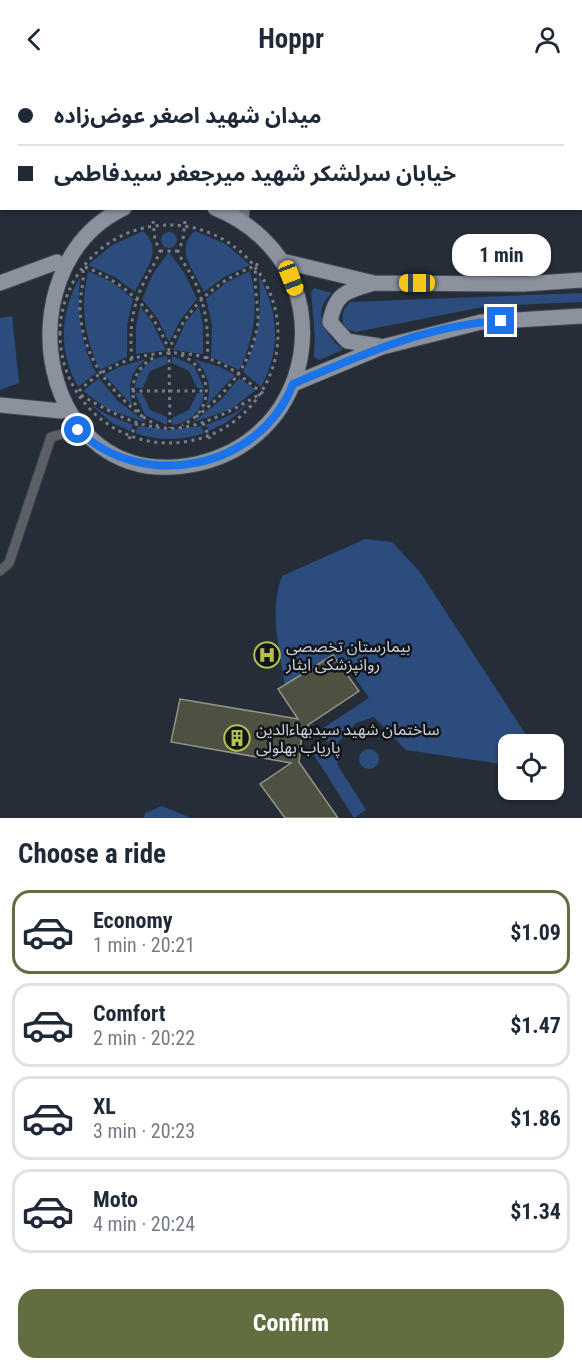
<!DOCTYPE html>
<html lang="en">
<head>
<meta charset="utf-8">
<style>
	body { margin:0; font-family:"Roboto Condensed","Noto Sans Arabic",sans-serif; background:#f2f2f3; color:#1f2937; height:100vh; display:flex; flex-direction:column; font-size:22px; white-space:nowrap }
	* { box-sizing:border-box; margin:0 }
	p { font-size:20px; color:#747a83 }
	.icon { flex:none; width:33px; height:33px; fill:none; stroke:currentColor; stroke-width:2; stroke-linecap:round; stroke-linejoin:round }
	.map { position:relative; height:740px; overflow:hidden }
	.drawer { display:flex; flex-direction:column; background:#fff; flex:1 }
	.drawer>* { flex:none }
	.top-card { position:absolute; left:0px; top:0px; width:582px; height:132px; box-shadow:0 2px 4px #0004; display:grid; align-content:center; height:132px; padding:0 18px; background:#fff }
	.buttons { position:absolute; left:498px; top:656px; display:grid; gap:12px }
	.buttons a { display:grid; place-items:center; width:66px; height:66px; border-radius:12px; background:#fff; box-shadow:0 2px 4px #0004; font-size:30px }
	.end { position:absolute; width:27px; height:27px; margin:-14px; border:8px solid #1a73e8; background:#fff; box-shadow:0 0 0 3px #fff }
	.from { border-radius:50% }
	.bubble { position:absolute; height:42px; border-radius:18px; background:#fff; box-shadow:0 2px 4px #0004; font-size:20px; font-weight:700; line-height:42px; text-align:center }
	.car { position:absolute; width:18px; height:36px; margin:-18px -9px; border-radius:8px; box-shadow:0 0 4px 2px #0007; background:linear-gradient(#f5c518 24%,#345 0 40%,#f5c518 0 76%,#345 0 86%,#f5c518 0) }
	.top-card b { display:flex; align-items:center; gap:21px; height:57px; font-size:22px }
	.top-card b+b { border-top:2px solid #e0e1e3 }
	.top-card i { width:15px; height:15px; background:#1f2937 }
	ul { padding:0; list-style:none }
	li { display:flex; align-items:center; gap:18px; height:84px; margin:0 12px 9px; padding:0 6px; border:3px solid #e0e1e3; border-radius:18px }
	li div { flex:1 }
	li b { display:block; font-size:22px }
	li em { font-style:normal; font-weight:700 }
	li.active { border-color:#626e40 }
	li>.icon { width:54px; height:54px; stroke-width:1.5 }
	h2 { padding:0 18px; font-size:27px; line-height:72px }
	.cta { display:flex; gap:12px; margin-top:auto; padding:12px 18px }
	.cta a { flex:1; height:69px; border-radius:18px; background:#626e40; color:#fff; font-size:24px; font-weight:700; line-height:69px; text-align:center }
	header { display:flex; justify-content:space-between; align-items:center; height:78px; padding:0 18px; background:#fff; font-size:27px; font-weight:700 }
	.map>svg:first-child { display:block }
	.green { fill:#2b4c7d }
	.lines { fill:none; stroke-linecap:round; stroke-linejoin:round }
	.stream { stroke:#4274bf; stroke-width:5 }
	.building { fill:#4e5142; stroke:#929585; stroke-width:1.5 }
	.service-casing { stroke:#404852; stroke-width:11 }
	.minor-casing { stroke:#404852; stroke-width:17 }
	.secondary-casing { stroke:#404852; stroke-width:17 }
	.primary-casing { stroke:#404852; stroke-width:17 }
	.path { stroke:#777e87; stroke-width:3; stroke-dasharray:3 4.5; stroke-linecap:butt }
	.service { stroke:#5c6066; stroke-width:9 }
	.minor { stroke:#5c6066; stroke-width:15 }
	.secondary { stroke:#767c86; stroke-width:15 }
	.primary { stroke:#8a929e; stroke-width:15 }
	.route { stroke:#1a73e8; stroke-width:8 }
	.labels { text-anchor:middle; stroke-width:5; stroke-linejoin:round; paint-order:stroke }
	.poi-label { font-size:16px; fill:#ced3db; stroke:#11151a; text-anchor:start }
</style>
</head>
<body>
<header><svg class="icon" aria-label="back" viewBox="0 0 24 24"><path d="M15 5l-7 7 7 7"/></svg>Hoppr<svg class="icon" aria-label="person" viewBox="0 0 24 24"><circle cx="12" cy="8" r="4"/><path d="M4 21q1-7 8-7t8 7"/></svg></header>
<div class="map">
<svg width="582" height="740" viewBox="0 0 582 740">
	<rect width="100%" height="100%" fill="#252d38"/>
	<!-- green -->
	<path class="green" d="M143 153C165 173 144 192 135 214L115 199 88 187 112 167Z
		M195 153 226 166 250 187 224 199 204 214C195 193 173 173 195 153Z
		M161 162a8 8 0 1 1 16 0a8 8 0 1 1-16 0Z
		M169 174 185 196 197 221 181 241 169 264 158 241 142 221 153 196Z
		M88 193 112 204 133 221 127 247V279L100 292C84 259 80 229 88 193Z
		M250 193C259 229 255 259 239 292L211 279 212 247 206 221 227 204Z
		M259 198C279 234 281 272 261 309L243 294C259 262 262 234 259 198Z
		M80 199C77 234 79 262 96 295L78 309C58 273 60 234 80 199Z
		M314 210 332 215C310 235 326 257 343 272L319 282 314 279 315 260 311 214Z
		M582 215V224L488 228 356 254 345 251C341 239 341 233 350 224Z
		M140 228 152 244 166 272 136 276V248Z
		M199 228 203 248V276L173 272 186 244Z
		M12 238 19 305 0 312V240Z
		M167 278V286L150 293 143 310H135C137 293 149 280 167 278Z
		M172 278 194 288 204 310H197L189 293 172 285Z
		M146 281C131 292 126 310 133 328L104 297 119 289Z
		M193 281 220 289 235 297 206 328C213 310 208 292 193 281Z
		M99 300 118 323 147 345 109 332 83 313Z
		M239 300 256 312 231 331 192 345 221 322Z
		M135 315H142L150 332 167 339V347L145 337Z
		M197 315H204C202 333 190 345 172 347V340L189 332Z
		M89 325 106 336 133 347 130 353 112 345Z
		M250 325 227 344 209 353 206 347 233 336Z
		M138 348 170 352 201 348 204 355C183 363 157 363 135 355Z
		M365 461 392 464 420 494 532 666H508V687L406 672 374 639 356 645 335 668 314 656 369 620 341 579 285 607C279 572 269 532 282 498Z
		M359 681a10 10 0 1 1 20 0a10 10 0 1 1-20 0Z
		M312 674 338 676 337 686 366 732 354 740Z
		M162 728 191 740H144L145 735Z"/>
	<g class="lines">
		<!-- stream -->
		<path class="stream" d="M103 2 104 0
			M0 42 2 43"/>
	</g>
	<!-- building -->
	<path class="building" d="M333 577 359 613 308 647 311 652 302 657 299 684 338 740H285L260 706 291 685 171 664 180 621 298 641 278 611Z"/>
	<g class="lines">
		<!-- service casing -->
		<g class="service-casing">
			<path id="service" d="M0 493 9 485 51 359 78 352"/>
		</g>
		<!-- minor casing -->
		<g class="minor-casing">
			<path id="minor" d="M580 11H582"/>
		</g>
		<!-- secondary casing -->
		<g class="secondary-casing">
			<path id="secondary" d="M218 2V0
				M260 2V0
				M241 143 242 130"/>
		</g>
		<!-- primary casing -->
		<g class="primary-casing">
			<path id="primary" d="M124 130C0 189 37 419 196 386 228 379 256 362 276 336 303 299 310 251 294 207 280 171 250 144 215 130
				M282 183 374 205 524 206 582 202
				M0 205 57 184
				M371 206C346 213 335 216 330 244L347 263 379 268
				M293 306 382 269 481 244 582 238
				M0 327 61 333"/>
		</g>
		<!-- path -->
		<path class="path" d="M185 143 183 162 178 173C182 184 189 192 194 202 206 227 209 253 207 281
			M60 256a109 109 0 1 1 218 0a109 109 0 1 1-218 0Z
			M160 173H178
			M85 189C126 205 153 231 169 272 186 231 213 204 255 188
			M83 192C84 205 80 217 80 230 82 278 107 310 143 339
			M169 274 170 350
			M181 277C214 291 215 334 182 347
			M132 281C129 254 132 227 145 202 150 192 156 184 160 173L155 162 153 143
			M79 313C115 276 177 263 224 287 239 295 251 307 265 317
			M132 313H207
			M81 317C157 363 186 360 260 316
			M139 334C126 313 134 288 157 278
			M143 339 158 348
			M196 339C228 314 252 286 258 244 259 230 251 193 258 185
			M203 345 210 361
			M129 361 137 345"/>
		<!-- service -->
		<use href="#service" class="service"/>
		<!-- minor -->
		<use href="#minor" class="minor"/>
		<!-- secondary -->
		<use href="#secondary" class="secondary"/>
		<!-- primary -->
		<use href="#primary" class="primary"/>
	</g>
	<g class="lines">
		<!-- route -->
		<path class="route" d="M78 352C143 415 260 391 293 306 358 278 430 246 501 243"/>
	</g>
	<!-- icons -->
	<defs>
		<g id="hospital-ring" transform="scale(1.35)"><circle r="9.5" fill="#11151a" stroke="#b4c24a" stroke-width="1.5"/><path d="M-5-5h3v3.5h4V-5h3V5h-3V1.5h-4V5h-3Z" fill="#b4c24a"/></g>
		<g id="building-ring" transform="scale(1.35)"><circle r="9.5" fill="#11151a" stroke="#b4c24a" stroke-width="1.5"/><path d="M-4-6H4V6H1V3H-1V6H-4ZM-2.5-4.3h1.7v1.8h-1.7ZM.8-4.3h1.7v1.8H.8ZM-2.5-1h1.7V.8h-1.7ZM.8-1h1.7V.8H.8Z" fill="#b4c24a"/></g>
	</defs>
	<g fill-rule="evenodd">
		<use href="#hospital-ring" x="267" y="577"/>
		<use href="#building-ring" x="237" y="660"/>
	</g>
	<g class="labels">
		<!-- poi labels -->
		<g class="poi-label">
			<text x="286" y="574">بیمارستان تخصصی<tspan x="286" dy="18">روانپزشکی ایثار</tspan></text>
			<text x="256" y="657">ساختمان شهید سیدبهاءالدین<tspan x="256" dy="18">پاریاب بهلولی</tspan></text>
		</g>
	</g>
</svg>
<div class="buttons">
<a><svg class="icon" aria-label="locate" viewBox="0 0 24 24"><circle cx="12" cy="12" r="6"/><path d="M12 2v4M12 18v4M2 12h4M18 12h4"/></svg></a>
</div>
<i class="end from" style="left:78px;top:352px"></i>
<i class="end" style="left:501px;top:243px"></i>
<div class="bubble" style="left:452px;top:156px;width:99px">1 min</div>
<i class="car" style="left:291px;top:200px;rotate:159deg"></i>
<i class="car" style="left:417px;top:205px;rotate:270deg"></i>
<div class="top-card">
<b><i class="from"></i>میدان شهید اصغر عوض‌زاده</b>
<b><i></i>خیابان سرلشکر شهید میرجعفر سیدفاطمی</b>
</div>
</div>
<section class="drawer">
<h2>Choose a ride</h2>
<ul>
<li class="active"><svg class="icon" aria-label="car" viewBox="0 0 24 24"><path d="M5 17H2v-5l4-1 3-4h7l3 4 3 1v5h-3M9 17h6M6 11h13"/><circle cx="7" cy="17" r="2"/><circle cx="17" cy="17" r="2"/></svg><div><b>Economy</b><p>1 min · 20:21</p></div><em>$1.09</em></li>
<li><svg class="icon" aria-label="car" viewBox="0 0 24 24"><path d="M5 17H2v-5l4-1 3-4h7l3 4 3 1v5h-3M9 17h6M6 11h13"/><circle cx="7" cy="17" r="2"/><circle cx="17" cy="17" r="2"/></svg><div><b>Comfort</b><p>2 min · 20:22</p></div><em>$1.47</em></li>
<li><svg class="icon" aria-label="car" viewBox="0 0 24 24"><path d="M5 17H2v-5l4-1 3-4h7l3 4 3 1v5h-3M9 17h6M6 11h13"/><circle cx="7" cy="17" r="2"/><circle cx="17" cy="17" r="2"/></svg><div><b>XL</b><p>3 min · 20:23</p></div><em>$1.86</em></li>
<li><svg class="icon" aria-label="car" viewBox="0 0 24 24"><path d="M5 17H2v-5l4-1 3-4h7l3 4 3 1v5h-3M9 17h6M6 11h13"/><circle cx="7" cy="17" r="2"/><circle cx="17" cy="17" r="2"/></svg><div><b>Moto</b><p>4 min · 20:24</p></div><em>$1.34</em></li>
</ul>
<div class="cta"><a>Confirm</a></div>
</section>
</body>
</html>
